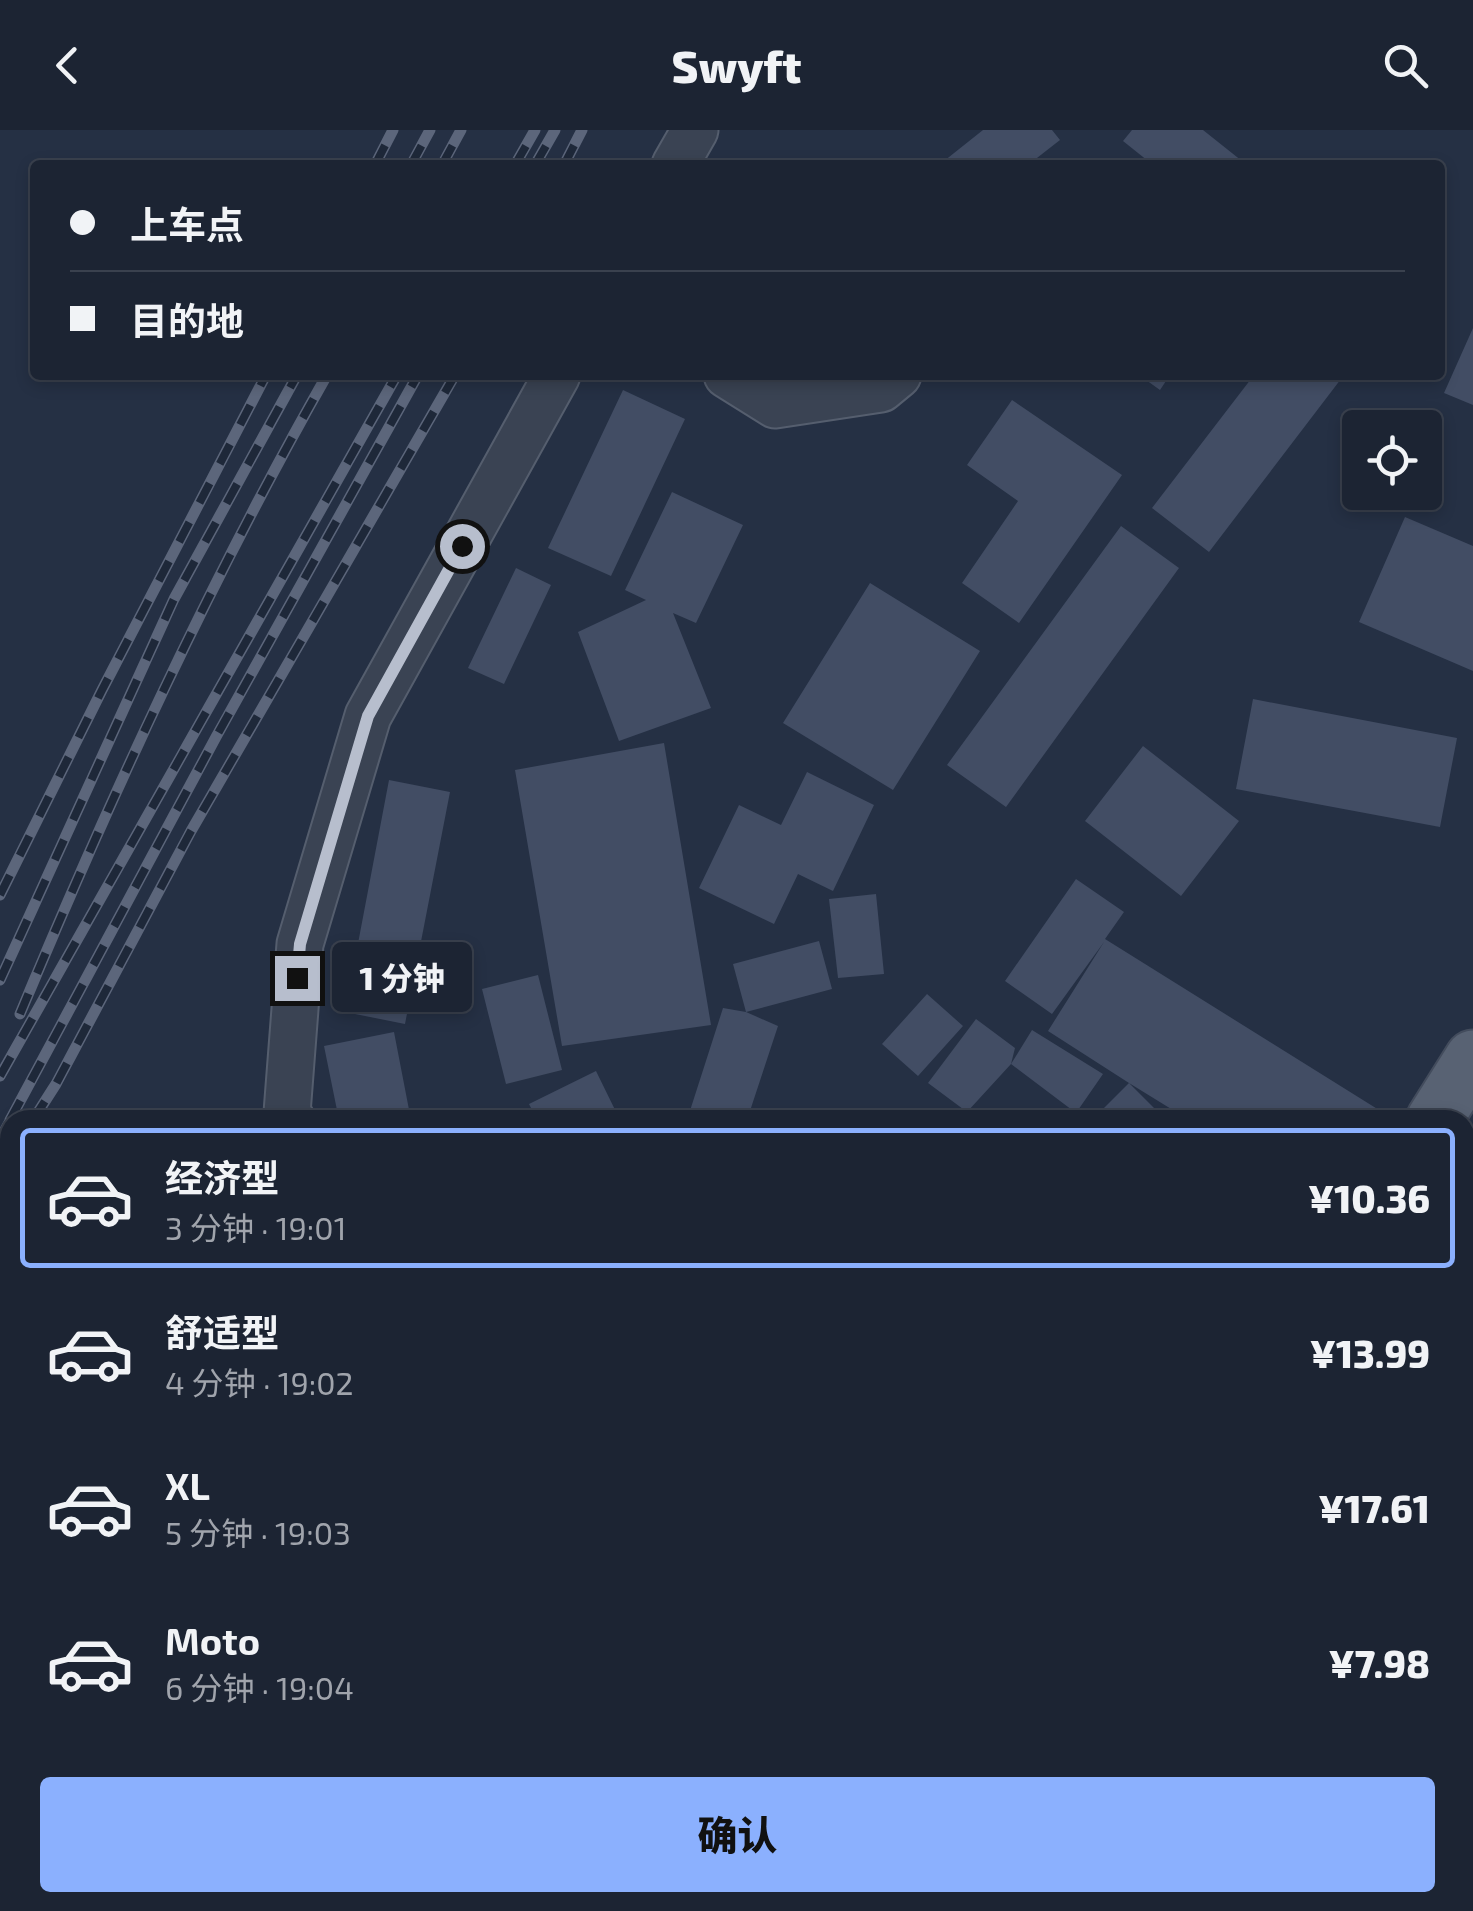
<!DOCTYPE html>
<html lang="zh">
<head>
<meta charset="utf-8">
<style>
	body { margin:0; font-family:"Exo 2","Noto Sans SC",sans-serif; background:#252c3b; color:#f1f3f6; height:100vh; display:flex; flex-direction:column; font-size:38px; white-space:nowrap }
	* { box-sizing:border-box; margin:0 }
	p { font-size:32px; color:#a0a4ac }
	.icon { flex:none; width:55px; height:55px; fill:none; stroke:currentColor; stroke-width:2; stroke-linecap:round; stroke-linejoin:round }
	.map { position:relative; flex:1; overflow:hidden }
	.panel { position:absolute; left:0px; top:980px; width:1475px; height:802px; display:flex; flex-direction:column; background:#1c2433; border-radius:30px 30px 0 0; box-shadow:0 5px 15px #0003,0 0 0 2px #3a414e }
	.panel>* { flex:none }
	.guide { position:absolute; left:30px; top:30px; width:1415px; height:220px; border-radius:10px; box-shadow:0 5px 15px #0003,0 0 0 2px #3a414e; display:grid; align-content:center; height:220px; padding:0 40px; background:#1c2433 }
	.buttons { position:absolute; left:1342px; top:280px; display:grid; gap:20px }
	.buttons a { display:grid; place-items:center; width:100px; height:100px; border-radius:10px; background:#1c2433; box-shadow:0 5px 15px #0003,0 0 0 2px #3a414e; font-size:50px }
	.end { position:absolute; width:45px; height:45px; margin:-22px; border:12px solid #b7becd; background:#111; box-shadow:0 0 0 5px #111 }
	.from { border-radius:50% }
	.bubble { position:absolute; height:70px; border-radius:10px; background:#1c2433; box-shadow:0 5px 15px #0003,0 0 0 2px #3a414e; font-size:32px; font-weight:800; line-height:70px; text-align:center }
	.guide b { display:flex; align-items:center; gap:35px; height:95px; font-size:38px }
	.guide b+b { border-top:2px solid #3a414e }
	.guide i { width:25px; height:25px; background:#f1f3f6 }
	ul { padding:18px 0 0; list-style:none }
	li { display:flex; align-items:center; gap:30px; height:140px; margin:0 20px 15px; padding:0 20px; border:5px solid transparent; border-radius:10px }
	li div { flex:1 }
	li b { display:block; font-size:38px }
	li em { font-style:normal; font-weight:800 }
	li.active { border-color:#8bb0fe }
	li>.icon { width:90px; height:90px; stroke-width:1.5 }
	.cta { display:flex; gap:20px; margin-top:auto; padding:20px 40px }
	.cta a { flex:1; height:115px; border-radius:10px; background:#8bb0fe; color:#111; font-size:40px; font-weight:800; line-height:115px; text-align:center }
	header { display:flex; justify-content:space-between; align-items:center; height:130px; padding:0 40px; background:#1c2433; font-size:45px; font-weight:800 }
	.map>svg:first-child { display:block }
	.building { fill:#424d64 }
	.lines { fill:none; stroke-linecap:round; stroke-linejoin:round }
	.minor-casing { stroke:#555e6e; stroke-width:49 }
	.major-casing { stroke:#434c5d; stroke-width:59 }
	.minor { stroke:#3a4353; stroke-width:45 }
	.major { stroke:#586273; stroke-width:55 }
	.rail-casing { stroke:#5c667b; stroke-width:11 }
	.rail { stroke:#1e2839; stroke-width:8; stroke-dasharray:22; stroke-linecap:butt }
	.route { stroke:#b7becd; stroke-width:12 }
</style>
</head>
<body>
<header><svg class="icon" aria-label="back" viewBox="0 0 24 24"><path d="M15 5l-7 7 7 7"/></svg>Swyft<svg class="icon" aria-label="search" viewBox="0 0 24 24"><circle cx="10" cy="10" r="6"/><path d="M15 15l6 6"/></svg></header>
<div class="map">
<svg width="1473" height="1781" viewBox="0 0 1473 1781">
	<rect width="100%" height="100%" fill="#253044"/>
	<!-- building -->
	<path class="building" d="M983 0H1052L1060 10 1028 35H939Z
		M1132 0H1203L1247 35H1153L1123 11Z
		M1473 198V275L1444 263Z
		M1139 245H1170L1160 260Z
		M1254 245H1344L1209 422 1152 378Z
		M623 260 685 289 611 446 548 418Z
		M1012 270 1122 345 1019 493 962 453 1018 371 967 335Z
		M672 362 743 395 696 493 673 483 711 578 619 611 578 502 646 470 625 460Z
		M1405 387 1473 416V541L1359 492Z
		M1121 396 1179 438 1006 677 947 635Z
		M516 438 551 455 504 554 468 538Z
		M870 453 980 521 893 660 783 593Z
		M1253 569 1457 608 1440 697 1236 659Z
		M664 613 711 895 562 916 515 640Z
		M1143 616 1239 691 1181 766 1085 691Z
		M807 642 874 675 833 761 798 744 774 794 699 758 739 675 781 695Z
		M389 650 450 662 405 894 345 882Z
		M1076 749 1124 782 1105 809 1395 990H1189L1129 953 1166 990H1092L1129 953 1048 901 1104 812 1052 884 1005 851Z
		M876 764 884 844 838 848 829 769Z
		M819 811 832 859 746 882 778 896 747 990H687L723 878 746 882 733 834Z
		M538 845 562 940 506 954 482 859Z
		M927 864 963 896 918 946 882 914Z
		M976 889 1015 918 1011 934 1032 900 1103 944 1076 983 1011 934 967 982 928 953Z
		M394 902 411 990H339L324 916Z
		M596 941 620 990H537L529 974Z
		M1473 1206V1290L1465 1284V1217Z
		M1470 1470H1473V1523H1468Z
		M1465 1680H1473V1781H1422V1772H1465Z"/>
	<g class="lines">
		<!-- minor casing -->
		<g class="minor-casing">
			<path id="minor" d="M675 35 695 0
				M727 245 775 275 881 259 898 245
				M292 990 287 983 300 814 368 586 557 245
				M0 1529 10 1510"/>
		</g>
		<!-- major casing -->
		<g class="major-casing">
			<path id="major" d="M1434 990 1473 928
				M1183 1781 1184 1772"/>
		</g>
		<!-- minor -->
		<use href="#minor" class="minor"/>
		<!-- major -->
		<use href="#major" class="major"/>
		<!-- rail casing -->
		<g class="rail-casing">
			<path id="rail" d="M375 35 393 0
				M411 35 430 0
				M442 35 461 0
				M515 35 535 0
				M535 35 555 0
				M564 35 582 0
				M0 765 102 560 266 245
				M0 850 174 469 297 245
				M20 884C111 666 210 451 327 245
				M0 946 397 245
				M10 990 216 607 418 245
				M33 990 56 954 191 701 455 245
				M0 1009 10 991
				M0 1041 10 1026"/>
		</g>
		<!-- rail -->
		<use href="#rail" class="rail"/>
	</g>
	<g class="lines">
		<!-- route -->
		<path class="route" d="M297 848 300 814 368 586 462 416"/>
	</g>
</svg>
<div class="buttons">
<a><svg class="icon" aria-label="locate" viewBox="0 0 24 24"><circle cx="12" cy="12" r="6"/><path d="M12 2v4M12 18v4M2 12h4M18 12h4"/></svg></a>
</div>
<i class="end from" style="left:462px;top:416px"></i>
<i class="end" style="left:297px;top:848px"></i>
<div class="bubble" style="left:332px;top:812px;width:140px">1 分钟</div>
<div class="guide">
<b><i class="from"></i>上车点</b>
<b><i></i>目的地</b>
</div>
<section class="panel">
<ul>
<li class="active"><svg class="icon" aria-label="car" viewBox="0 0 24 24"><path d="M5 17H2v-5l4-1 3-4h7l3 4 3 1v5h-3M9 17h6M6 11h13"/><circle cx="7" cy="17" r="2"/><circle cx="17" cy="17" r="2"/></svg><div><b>经济型</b><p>3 分钟 · 19:01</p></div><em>¥10.36</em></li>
<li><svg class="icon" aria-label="car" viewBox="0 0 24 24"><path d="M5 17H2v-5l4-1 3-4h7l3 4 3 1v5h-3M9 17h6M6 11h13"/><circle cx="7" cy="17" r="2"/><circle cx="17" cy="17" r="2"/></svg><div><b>舒适型</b><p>4 分钟 · 19:02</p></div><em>¥13.99</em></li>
<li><svg class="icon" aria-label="car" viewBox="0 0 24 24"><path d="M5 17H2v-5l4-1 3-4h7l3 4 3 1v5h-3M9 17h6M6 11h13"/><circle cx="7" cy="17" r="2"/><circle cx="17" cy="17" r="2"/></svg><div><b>XL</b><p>5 分钟 · 19:03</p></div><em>¥17.61</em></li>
<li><svg class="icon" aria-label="car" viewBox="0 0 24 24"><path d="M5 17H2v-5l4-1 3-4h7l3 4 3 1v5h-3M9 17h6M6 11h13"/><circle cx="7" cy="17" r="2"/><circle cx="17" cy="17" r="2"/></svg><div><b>Moto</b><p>6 分钟 · 19:04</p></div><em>¥7.98</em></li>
</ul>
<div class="cta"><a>确认</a></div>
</section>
</div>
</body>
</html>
